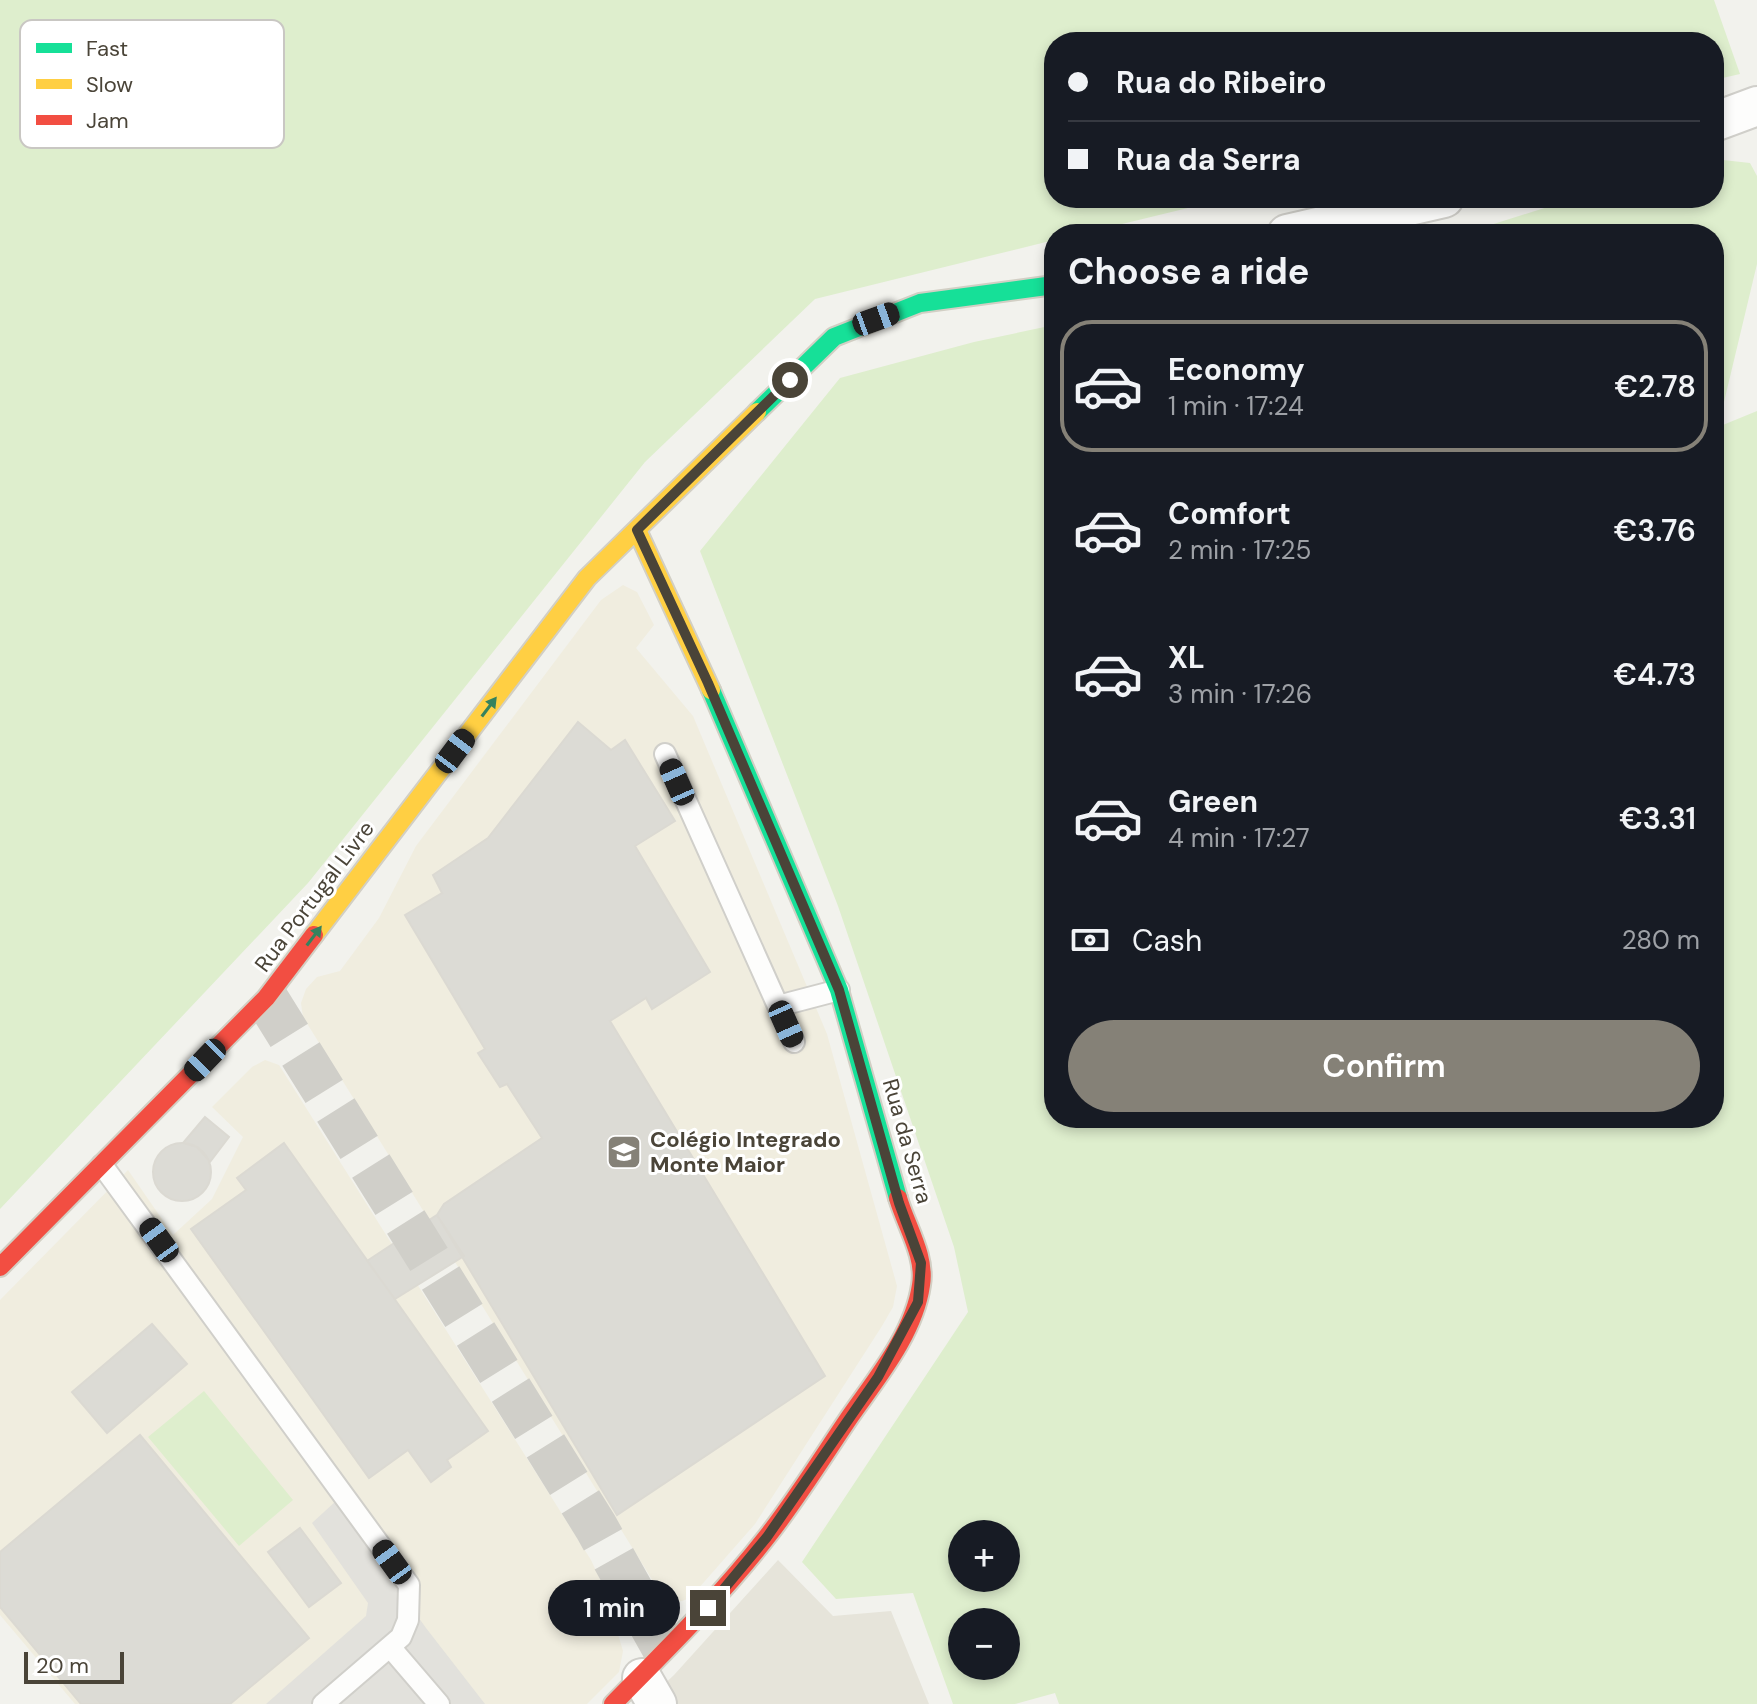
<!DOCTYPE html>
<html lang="en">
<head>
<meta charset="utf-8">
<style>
	body { margin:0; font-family:"DM Sans",sans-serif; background:#20242c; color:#f1f3f6; height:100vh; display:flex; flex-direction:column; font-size:30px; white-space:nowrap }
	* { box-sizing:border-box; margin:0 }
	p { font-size:26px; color:#9ea1a6 }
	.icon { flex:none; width:44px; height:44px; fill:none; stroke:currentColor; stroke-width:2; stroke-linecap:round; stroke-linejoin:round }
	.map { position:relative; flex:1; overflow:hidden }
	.side { position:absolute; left:1044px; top:224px; width:680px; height:904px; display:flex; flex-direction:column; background:#171b24; border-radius:32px; box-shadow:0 4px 12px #0003 }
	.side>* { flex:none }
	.guide { position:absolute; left:1044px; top:32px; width:680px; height:176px; border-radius:32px; box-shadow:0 4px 12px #0003; display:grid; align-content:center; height:176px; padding:0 24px; background:#171b24 }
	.buttons { position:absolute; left:948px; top:1520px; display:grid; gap:16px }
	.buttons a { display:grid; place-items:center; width:72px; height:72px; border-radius:50%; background:#171b24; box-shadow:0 4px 12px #0003; font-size:40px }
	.scale { position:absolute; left:24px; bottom:20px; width:100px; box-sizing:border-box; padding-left:8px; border:4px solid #4a4438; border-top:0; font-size:22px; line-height:28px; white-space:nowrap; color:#4a4438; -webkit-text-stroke:6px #fff; paint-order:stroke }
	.end { position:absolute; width:36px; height:36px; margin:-18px; border:10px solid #4a4438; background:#fff; box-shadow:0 0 0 4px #fff }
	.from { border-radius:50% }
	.bubble { position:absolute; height:56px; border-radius:28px; background:#171b24; box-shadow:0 4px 12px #0003; font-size:26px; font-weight:600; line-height:56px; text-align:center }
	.car { position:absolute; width:24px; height:48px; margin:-24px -12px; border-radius:10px; box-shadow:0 0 6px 2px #0007; background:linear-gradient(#222 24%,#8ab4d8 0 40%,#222 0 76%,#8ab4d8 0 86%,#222 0) }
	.guide b { display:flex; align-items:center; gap:28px; height:76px; font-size:30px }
	.guide b+b { border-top:2px solid #363941 }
	.guide i { width:20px; height:20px; background:#f1f3f6 }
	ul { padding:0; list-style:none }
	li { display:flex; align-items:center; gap:24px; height:132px; margin:0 16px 12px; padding:0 8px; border:4px solid transparent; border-radius:32px }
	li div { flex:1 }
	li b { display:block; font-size:30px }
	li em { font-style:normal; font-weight:600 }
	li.selected { border-color:#858177 }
	li>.icon { width:72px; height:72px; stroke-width:1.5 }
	h2 { padding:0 24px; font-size:36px; line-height:96px }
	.pay { display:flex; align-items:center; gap:20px; height:88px; padding:0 24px; font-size:30px }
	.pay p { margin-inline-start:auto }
	.cta { display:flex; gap:16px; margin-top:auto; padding:16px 24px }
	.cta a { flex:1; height:92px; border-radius:48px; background:#858177; color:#fff; font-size:32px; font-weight:600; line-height:92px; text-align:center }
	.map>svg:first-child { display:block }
	.residential { fill:#e6e4da }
	.education { fill:#f0eddf }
	.green { fill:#deeecd; fill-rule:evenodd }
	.parking { fill:#e2e1dc }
	.building { fill:#dcdbd5; stroke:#dbd9d2; stroke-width:2 }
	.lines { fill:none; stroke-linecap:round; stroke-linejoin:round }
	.secondary-tunnel { stroke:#d0cfc9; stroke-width:44; stroke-dasharray:44 22; stroke-linecap:butt }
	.lane-casing { stroke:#d0cfca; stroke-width:24 }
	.street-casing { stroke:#d0cfca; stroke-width:42 }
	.fast-casing { stroke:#d2cfc4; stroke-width:22 }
	.slow-casing { stroke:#d2cfc4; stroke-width:22 }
	.jam-casing { stroke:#d2cfc4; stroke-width:22 }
	.lane { stroke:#fdfdfc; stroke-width:20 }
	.street { stroke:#fdfdfc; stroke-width:38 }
	.fast { stroke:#16e098; stroke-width:18 }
	.slow { stroke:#ffcf43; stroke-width:18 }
	.jam { stroke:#f24e42; stroke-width:18 }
	.oneway { fill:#35825e }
	.route { stroke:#4a4438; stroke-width:10 }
	.labels { text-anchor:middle; stroke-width:6; stroke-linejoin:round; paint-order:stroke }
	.street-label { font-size:22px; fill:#4a4438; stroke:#fff }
	.poi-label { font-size:22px; font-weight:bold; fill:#4a4438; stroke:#fff; text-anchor:start }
	.key { fill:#fff; stroke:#c9c7c3; stroke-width:2 }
	.key-label { font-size:22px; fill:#4a4438 }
</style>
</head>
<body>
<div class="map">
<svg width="1757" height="1704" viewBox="0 0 1757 1704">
	<rect width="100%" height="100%" fill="#f2f2ed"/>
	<!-- residential -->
	<path class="residential" d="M778 1560 833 1616 891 1611 929 1704H643L674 1675Z"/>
	<!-- education -->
	<path class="education" d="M623 585 637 592 654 625 636 648 693 716 827 1034 897 1286 893 1307 882 1326 755 1524 690 1598 682 1601 670 1602 661 1594 303 1017 301 1003 306 989 317 977 340 971 379 918 416 846 601 600Z
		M265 1060 279 1065 591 1560 604 1588 623 1651 619 1672 587 1704H75L0 1615V1300L128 1170 173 1235 212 1199 243 1137 212 1107 252 1067Z"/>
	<!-- green -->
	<path class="green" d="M0 0H1714L1740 74 1714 80V42H1054V198H1229L1081 234H1054V240L815 299 645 462 308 883 0 1209Z
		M1714 159 1750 163 1757 176V264L1718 427 1757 411V1704H1059L1055 1693 1015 1704H953L913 1593 836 1599 802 1562 968 1312 954 1247 838 906 700 551 840 378 974 342 1054 325V1118H1714V234H1462L1576 198H1714ZM962 1534H1006V1578H962ZM962 1622H1006V1666H962Z
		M204 1391 293 1500 239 1546 148 1437Z"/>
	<!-- parking -->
	<path class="parking" d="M336 1501 426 1628 485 1704H266L366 1616 368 1603 312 1523Z"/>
	<!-- building -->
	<path class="building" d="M578 722 611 750 625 740 675 821 635 846 710 972 652 1009 646 998 610 1021 825 1376 617 1515 437 1215 444 1204 542 1138 507 1084 500 1087 478 1053 485 1049 405 915 442 893 433 875 488 838Z
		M205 1117 229 1137 210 1162 197 1147 183 1143Z
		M153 1172a29 29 0 1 1 58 0a29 29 0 1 1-58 0Z
		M284 1143 488 1431 447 1460 451 1467 431 1482 408 1450 369 1478 191 1229 246 1190 237 1178Z
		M437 1215 464 1256 395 1299 367 1261Z
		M152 1324 187 1364 107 1433 72 1392Z
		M140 1435 309 1638 230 1704H81L0 1607V1552Z
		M300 1528 341 1583 309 1607 268 1552Z"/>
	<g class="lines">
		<!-- secondary-tunnel -->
		<path class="secondary-tunnel" d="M266 998 596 1527 666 1652"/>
		<!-- lane casing -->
		<g class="lane-casing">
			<path id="lane" d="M665 754 778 1006 839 990
				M778 1006 794 1042
				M102 1165 409 1585 408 1620 401 1637 323 1704
				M391 1648 439 1704"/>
		</g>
		<!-- street casing -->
		<g class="street-casing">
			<path id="street" d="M1714 122 1757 106
				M1287 234 1444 198
				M642 1678 657 1704"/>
		</g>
		<!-- fast casing -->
		<g class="fast-casing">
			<path id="fast" d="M757 412 834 337 920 303 1054 285
				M711 690 839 990 898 1198"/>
		</g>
		<!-- slow casing -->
		<g class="slow-casing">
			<path id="slow" d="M637 530 711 690
				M314 935 587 578 757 412"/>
		</g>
		<!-- jam casing -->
		<g class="jam-casing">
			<path id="jam" d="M0 1267 266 998 314 935
				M613 1704C666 1650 719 1598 766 1538 796 1500 822 1458 849 1418 876 1379 914 1334 921 1285 926 1256 906 1226 898 1198"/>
		</g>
		<!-- lane -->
		<use href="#lane" class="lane"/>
		<!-- street -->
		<use href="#street" class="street"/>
		<!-- fast -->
		<use href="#fast" class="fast"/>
		<!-- slow -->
		<use href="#slow" class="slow"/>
		<!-- jam -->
		<use href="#jam" class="jam"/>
	</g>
	<!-- one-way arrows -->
	<defs><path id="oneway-solid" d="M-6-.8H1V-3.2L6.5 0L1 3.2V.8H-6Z" transform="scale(2)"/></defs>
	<g class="oneway">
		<use href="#oneway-solid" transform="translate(489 707) rotate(-53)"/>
		<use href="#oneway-solid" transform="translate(314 936) rotate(-53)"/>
	</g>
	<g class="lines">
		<!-- route -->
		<path class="route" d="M708 1608 767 1537 878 1377 918 1302 921 1263 899 1203 839 990 708 683 637 530 790 380"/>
	</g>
	<!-- icons -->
	<defs>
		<g id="school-square" transform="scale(1.8)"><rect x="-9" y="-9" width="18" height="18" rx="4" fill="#858177" stroke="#fff"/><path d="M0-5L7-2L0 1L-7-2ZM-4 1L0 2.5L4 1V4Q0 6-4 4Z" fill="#fff"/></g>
	</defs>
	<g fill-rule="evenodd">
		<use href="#school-square" x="624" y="1152"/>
	</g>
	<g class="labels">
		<!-- street labels -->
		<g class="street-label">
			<text transform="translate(314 896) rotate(-53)" y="8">Rua Portugal Livre</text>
			<text transform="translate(908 1141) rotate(74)" y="8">Rua da Serra</text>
		</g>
		<!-- poi labels -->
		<g class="poi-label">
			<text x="650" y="1147">Colégio Integrado<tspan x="650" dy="25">Monte Maior</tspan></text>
		</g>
	</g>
	<!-- legend -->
	<rect x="20" y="20" width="264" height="128" rx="12" class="key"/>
	<rect x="36" y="43" width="36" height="10" fill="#16e098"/>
	<rect x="36" y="79" width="36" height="10" fill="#ffcf43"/>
	<rect x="36" y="115" width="36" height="10" fill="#f24e42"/>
	<g class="key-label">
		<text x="86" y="56">Fast</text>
		<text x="86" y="92">Slow</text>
		<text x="86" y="128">Jam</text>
	</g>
</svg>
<div class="buttons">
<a>+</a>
<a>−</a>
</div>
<div class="scale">20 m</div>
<i class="end from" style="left:790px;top:380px"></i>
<i class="end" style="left:708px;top:1608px"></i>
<div class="bubble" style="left:548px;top:1580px;width:132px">1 min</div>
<i class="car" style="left:876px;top:319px;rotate:70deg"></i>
<i class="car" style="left:455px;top:751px;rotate:37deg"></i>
<i class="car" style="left:677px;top:782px;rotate:336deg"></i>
<i class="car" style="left:786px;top:1024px;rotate:156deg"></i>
<i class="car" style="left:205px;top:1060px;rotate:224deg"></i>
<i class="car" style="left:159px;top:1240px;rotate:324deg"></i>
<i class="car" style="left:392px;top:1562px;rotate:324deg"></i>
<div class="guide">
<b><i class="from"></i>Rua do Ribeiro</b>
<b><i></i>Rua da Serra</b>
</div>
<section class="side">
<h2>Choose a ride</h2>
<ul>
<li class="selected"><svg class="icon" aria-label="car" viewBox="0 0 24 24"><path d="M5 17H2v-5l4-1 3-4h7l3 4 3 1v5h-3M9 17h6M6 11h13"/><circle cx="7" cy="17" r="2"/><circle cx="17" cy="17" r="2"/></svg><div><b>Economy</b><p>1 min · 17:24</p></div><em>€2.78</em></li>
<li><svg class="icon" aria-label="car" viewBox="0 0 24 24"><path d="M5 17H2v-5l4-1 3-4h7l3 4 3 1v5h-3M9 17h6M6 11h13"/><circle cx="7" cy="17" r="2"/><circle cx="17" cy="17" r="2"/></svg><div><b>Comfort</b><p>2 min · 17:25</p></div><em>€3.76</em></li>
<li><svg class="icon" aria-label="car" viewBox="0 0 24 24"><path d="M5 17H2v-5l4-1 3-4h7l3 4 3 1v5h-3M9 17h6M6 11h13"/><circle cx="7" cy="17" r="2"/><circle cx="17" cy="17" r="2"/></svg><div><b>XL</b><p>3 min · 17:26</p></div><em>€4.73</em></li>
<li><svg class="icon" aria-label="car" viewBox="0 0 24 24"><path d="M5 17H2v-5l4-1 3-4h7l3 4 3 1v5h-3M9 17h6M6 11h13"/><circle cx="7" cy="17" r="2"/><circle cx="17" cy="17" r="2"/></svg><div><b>Green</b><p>4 min · 17:27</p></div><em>€3.31</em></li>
</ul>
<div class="pay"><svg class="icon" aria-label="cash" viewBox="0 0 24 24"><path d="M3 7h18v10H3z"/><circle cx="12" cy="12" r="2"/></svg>Cash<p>280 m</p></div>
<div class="cta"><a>Confirm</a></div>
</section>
</div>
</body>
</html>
